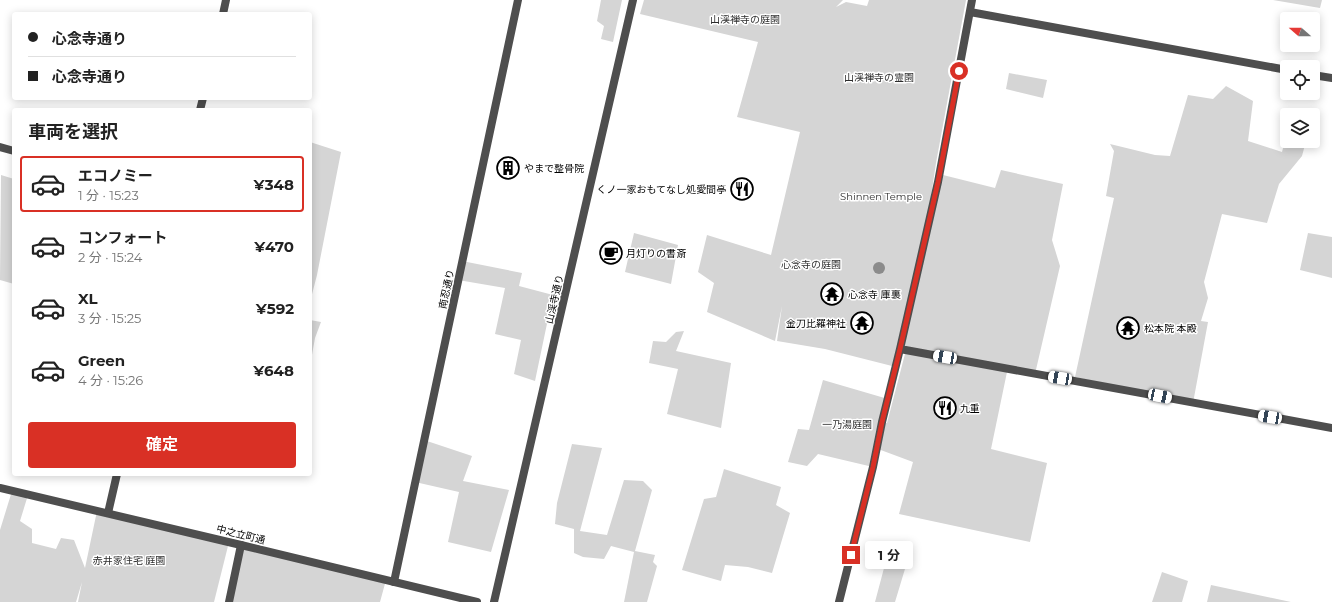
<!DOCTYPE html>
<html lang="ja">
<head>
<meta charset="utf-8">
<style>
	body { margin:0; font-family:Montserrat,"Noto Sans JP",sans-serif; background:#f6f6f6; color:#222; height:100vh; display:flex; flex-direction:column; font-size:15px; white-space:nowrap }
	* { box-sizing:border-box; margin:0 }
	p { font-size:13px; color:#767676 }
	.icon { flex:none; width:22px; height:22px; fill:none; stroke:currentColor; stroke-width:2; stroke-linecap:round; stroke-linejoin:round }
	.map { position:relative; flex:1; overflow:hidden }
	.details { position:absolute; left:12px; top:108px; width:300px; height:368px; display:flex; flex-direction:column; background:#fff; border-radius:4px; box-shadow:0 2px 10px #0003 }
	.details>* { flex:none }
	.hud { position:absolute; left:12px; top:12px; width:300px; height:88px; border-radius:4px; box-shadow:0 2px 10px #0003; display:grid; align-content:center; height:88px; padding:0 16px; background:#fff }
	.needle { width:26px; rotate:290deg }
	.fabs { position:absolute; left:1280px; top:12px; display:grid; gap:8px }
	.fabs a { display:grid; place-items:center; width:40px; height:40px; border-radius:4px; background:#fff; box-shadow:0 2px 10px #0003; font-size:20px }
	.end { position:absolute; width:18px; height:18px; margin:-9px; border:5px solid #d93025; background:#fff; box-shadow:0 0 0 2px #fff }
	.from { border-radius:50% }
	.bubble { position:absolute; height:28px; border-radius:4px; background:#fff; box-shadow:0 2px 10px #0003; font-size:13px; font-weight:700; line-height:28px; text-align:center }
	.car { position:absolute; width:12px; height:24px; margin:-12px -6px; border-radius:5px; box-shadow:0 0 3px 1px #0007; background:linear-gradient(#fff 24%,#345 0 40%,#fff 0 76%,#345 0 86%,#fff 0) }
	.hud b { display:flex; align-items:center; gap:14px; height:38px; font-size:15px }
	.hud b+b { border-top:1px solid #e0e0e0 }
	.hud i { width:10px; height:10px; background:#222 }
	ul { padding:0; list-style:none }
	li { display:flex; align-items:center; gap:12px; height:56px; margin:0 8px 6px; padding:0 8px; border:2px solid transparent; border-radius:4px }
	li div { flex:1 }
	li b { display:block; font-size:15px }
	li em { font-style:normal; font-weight:700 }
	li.selected { border-color:#d93025 }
	li>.icon { width:36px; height:36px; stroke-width:1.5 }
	h2 { padding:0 16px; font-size:18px; line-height:48px }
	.primary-button { display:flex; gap:8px; margin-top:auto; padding:8px 16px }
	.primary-button a { flex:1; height:46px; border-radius:4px; background:#d93025; color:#fff; font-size:16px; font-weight:700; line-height:46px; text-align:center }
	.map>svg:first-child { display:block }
	.green { fill:#d5d5d5 }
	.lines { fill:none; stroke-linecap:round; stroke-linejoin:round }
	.service { stroke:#4e4e4e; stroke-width:8 }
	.minor { stroke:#4e4e4e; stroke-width:8 }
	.tree { fill:#8b8b8b }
	.route { stroke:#d93025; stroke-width:5 }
	.labels { text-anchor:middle; stroke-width:3; stroke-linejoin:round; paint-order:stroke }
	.park-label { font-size:10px; fill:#2c2c2c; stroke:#fff }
	.poi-label { font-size:10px; fill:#000; stroke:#fff; text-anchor:start }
	.street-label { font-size:10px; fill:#000; stroke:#fff }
</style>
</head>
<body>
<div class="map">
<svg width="1332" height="602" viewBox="0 0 1332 602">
	<rect width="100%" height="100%" fill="#fff"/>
	<!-- green -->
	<path class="green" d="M601 0H622L613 42 601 39 604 26 597 21Z
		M644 0H843L836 7 846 2 867 6 869 0H966L936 163 924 243 939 174 995 188 1001 170 1063 184 1052 240 1060 266 1035 374 901 347 896 367 825 349 777 341 782 306 775 341 707 312 714 283 698 272 707 235 771 255 800 132 737 117 758 42 640 14Z
		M1273 0H1322L1320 8Z
		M1009 73 1047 80 1043 98 1006 89Z
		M1226 86 1253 101 1248 141 1282 152 1287 133V141H1306L1302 156 1279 184 1267 223 1222 214 1204 282 1208 298 1201 321 1208 322 1193 403 1075 377 1114 198 1106 196 1114 151 1110 144 1155 155 1170 156 1188 95 1213 99Z
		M310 142 341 152 317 275 310 302Z
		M1 175 14 179V284L0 280Z
		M634 233 678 245 671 284 625 272Z
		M1308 233 1332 237V278L1300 270Z
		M462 261 522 273 519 286 553 295 535 381 514 374 521 340 495 334 505 288 458 280Z
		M310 320 321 322 315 338 310 366Z
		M684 331 676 351 731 363 721 428 667 414 678 369 649 363 653 341 666 342 676 332Z
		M906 350 1007 372 991 449 1047 463 1030 542 899 514 913 462 878 449 873 467 818 454 807 466 788 462 798 429 809 430 823 380 888 399 883 422 887 423Z
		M424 440 472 456 463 481 509 490 491 552 448 542 459 492 415 482Z
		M572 444 602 448 580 531 607 535 624 480 643 481 652 490 635 551 655 555 653 562 657 566 647 602H624L634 552 611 546 604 559 583 557 574 553V529L555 524 557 503Z
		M724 469 781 487 776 505 790 513 772 573 748 567 725 565 721 581 682 570 704 499 716 497Z
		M12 491 28 495 20 521 32 529V543L56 549 61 538 74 540 85 568 97 511 229 542 214 602H78L82 582 76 602H0V530Z
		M241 545 386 580 380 602H229Z
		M888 553 908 559 895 602H875Z
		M1162 572 1188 581 1182 602H1152Z
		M1211 585 1291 602H1207Z"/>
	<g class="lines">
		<!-- service -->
		<path class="service" d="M0 147 14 151
			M0 488 241 545 477 602"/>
		<!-- minor -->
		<path class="minor" d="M970 12 1287 70
			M223 14 226 0
			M1313 75 1332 78
			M200 110 203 98
			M900 349 1332 428
			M108 513 117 474
			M394 582 518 0
			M229 602 241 545
			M494 602 633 0
			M839 602 873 467 882 422 900 349 938 182 972 0"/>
	</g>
	<!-- trees -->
	<circle class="tree" cx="879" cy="268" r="6"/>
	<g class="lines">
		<!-- route -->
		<path class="route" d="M851 555 873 467 882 422 900 349 938 182 959 71"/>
	</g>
	<!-- icons -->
	<defs>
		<g id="building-ring" transform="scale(1.15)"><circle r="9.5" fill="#fff" stroke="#000" stroke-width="1.5"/><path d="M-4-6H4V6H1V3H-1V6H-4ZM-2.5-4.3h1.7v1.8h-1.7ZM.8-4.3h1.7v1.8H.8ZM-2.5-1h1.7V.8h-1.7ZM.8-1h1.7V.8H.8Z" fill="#000"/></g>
		<g id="restaurant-ring" transform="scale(1.15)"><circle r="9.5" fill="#fff" stroke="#000" stroke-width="1.5"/><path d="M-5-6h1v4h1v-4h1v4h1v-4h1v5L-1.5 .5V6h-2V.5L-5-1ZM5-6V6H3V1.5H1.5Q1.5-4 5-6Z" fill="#000"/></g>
		<g id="cafe-ring" transform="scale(1.15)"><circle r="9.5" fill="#fff" stroke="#000" stroke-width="1.5"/><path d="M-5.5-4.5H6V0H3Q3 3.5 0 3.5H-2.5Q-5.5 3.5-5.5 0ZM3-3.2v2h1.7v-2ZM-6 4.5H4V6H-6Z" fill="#000"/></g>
		<g id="temple-ring" transform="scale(1.15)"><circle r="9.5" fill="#fff" stroke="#000" stroke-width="1.5"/><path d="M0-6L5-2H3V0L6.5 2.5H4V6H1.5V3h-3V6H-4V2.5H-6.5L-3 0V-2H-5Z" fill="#000"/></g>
	</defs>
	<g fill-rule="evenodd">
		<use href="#building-ring" x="508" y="168"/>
		<use href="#restaurant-ring" x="742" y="189"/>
		<use href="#cafe-ring" x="611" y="253"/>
		<use href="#temple-ring" x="832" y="294"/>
		<use href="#temple-ring" x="862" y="323"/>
		<use href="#temple-ring" x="1128" y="328"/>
		<use href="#restaurant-ring" x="945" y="408"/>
	</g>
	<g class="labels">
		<!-- park labels -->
		<g class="park-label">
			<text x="745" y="23">山渓禅寺の庭園</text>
			<text x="879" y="81">山渓禅寺の霊園</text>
			<text x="881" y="200">Shinnen Temple</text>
			<text x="811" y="268">心念寺の庭園</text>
			<text x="847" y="428">一乃湯庭園</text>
			<text x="129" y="564">赤井家住宅 庭園</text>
		</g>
		<!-- poi labels -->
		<g class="poi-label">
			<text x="524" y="172">やまで整骨院</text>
			<text x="726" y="193" text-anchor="end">くノ一家おもてなし処愛間亭</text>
			<text x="626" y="257">月灯りの書斎</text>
			<text x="848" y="298">心念寺 庫裏</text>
			<text x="846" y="327" text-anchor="end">金刀比羅神社</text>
			<text x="1144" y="332">松本院 本殿</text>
			<text x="960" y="412">九重</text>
		</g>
		<!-- street labels -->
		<g class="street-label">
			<text transform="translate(446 289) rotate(-78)" y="4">南忍通り</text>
			<text transform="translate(554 299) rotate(-77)" y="4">山渓寺通り</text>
			<text transform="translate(241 534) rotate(14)" y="4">中之立町通</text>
		</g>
	</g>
</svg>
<div class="fabs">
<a><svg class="needle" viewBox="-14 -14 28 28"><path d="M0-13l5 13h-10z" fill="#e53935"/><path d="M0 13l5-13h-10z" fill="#767676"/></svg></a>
<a><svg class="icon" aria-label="locate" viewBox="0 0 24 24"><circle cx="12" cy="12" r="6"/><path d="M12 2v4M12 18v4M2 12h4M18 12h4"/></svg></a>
<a><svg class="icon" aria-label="layers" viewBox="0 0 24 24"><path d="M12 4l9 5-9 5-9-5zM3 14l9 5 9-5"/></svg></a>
</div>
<i class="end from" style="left:959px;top:71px"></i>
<i class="end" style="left:851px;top:555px"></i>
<div class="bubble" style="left:865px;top:541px;width:48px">1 分</div>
<i class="car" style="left:945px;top:357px;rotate:280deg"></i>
<i class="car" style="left:1060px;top:378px;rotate:280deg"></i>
<i class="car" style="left:1160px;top:396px;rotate:102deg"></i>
<i class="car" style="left:1270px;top:417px;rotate:280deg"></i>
<div class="hud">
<b><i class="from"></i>心念寺通り</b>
<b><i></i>心念寺通り</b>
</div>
<section class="details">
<h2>車両を選択</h2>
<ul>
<li class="selected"><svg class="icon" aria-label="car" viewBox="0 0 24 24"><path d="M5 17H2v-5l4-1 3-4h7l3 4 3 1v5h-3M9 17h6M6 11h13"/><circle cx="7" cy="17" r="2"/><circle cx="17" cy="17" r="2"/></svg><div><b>エコノミー</b><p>1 分 · 15:23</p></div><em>¥348</em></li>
<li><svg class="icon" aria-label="car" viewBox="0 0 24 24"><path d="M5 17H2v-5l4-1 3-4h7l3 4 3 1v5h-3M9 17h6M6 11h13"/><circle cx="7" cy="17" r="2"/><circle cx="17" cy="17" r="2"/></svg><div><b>コンフォート</b><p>2 分 · 15:24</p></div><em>¥470</em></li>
<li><svg class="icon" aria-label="car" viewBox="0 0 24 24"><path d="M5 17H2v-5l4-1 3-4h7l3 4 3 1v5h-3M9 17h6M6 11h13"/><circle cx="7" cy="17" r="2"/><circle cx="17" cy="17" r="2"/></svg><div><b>XL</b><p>3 分 · 15:25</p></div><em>¥592</em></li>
<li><svg class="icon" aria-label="car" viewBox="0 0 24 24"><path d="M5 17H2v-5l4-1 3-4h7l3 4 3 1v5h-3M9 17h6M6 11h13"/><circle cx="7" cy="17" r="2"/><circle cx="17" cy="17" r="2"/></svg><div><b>Green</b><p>4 分 · 15:26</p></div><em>¥648</em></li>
</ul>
<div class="primary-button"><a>確定</a></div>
</section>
</div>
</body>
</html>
